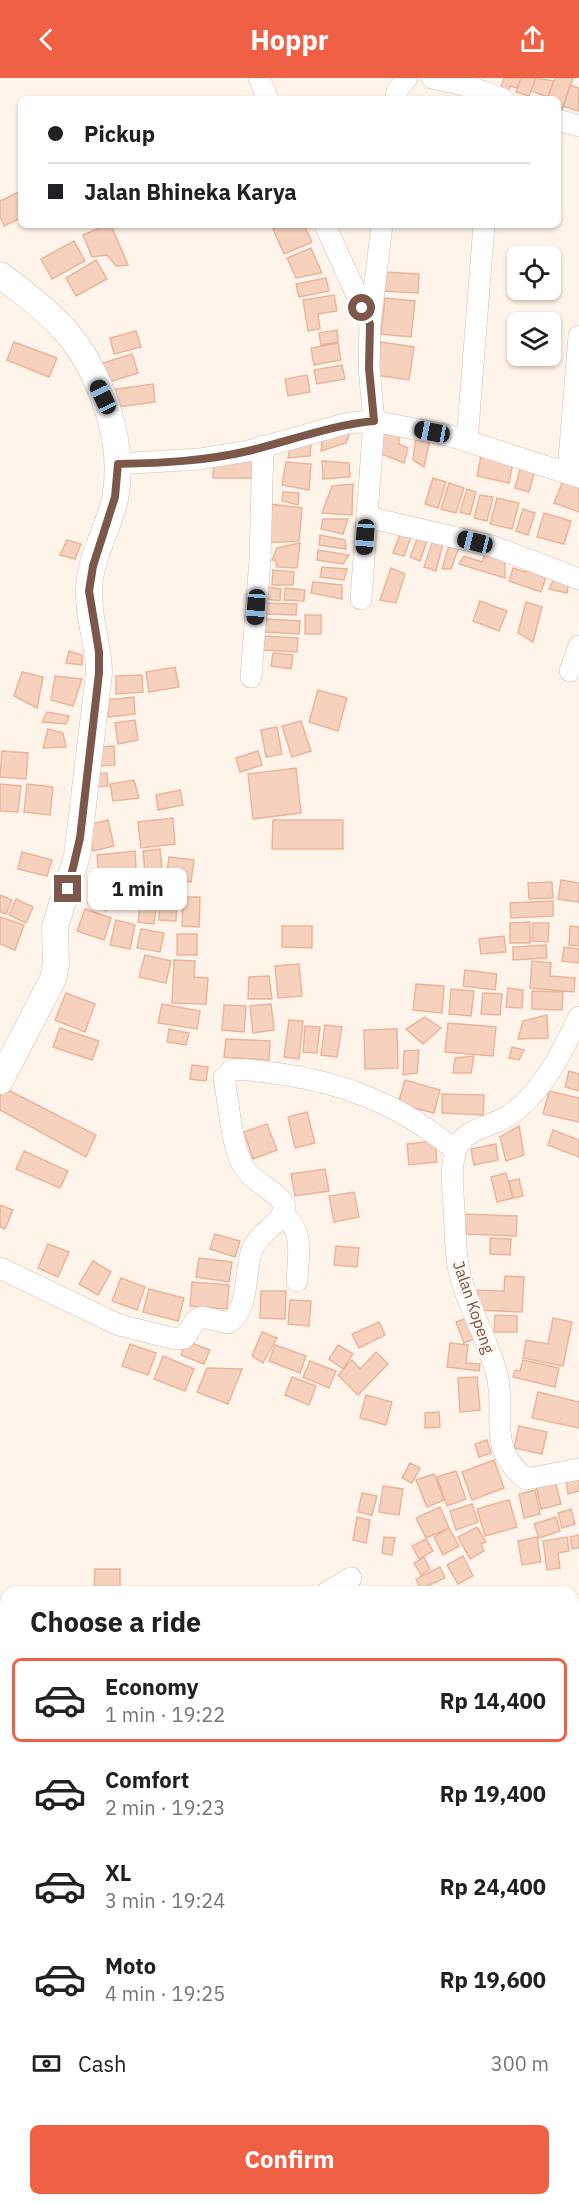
<!DOCTYPE html>
<html lang="en">
<head>
<meta charset="utf-8">
<style>
	body { margin:0; font-family:"IBM Plex Sans",sans-serif; background:#f2f2f2; color:#202124; height:100vh; display:flex; flex-direction:column; font-size:22px; white-space:nowrap }
	* { box-sizing:border-box; margin:0 }
	p { font-size:20px; color:#757577 }
	.icon { flex:none; width:33px; height:33px; fill:none; stroke:currentColor; stroke-width:2; stroke-linecap:round; stroke-linejoin:round }
	.map { position:relative; flex:1; overflow:hidden }
	.panel { position:absolute; left:0px; top:1508px; width:579px; height:620px; display:flex; flex-direction:column; background:#fff; border-radius:18px 18px 0 0; box-shadow:0 2px 4px #0004 }
	.panel>* { flex:none }
	.top-card { position:absolute; left:18px; top:18px; width:543px; height:132px; border-radius:9px; box-shadow:0 2px 4px #0004; display:grid; align-content:center; height:132px; padding:0 30px; background:#fff }
	.tools { position:absolute; left:507px; top:168px; display:grid; gap:12px }
	.tools a { display:grid; place-items:center; width:54px; height:54px; border-radius:9px; background:#fff; box-shadow:0 2px 4px #0004; font-size:30px }
	.end { position:absolute; width:27px; height:27px; margin:-14px; border:8px solid #7b5849; background:#fff; box-shadow:0 0 0 3px #fff }
	.from { border-radius:50% }
	.bubble { position:absolute; height:42px; border-radius:9px; background:#fff; box-shadow:0 2px 4px #0004; font-size:20px; font-weight:800; line-height:42px; text-align:center }
	.car { position:absolute; width:18px; height:36px; margin:-18px -9px; border-radius:8px; box-shadow:0 0 4px 2px #0007; background:linear-gradient(#222 24%,#8ab4d8 0 40%,#222 0 76%,#8ab4d8 0 86%,#222 0) }
	.top-card b { display:flex; align-items:center; gap:21px; height:57px; font-size:22px }
	.top-card b+b { border-top:2px solid #e0e0e0 }
	.top-card i { width:15px; height:15px; background:#202124 }
	ul { padding:0; list-style:none }
	li { display:flex; align-items:center; gap:18px; height:84px; margin:0 12px 9px; padding:0 18px; border:3px solid transparent; border-radius:9px }
	li div { flex:1 }
	li b { display:block; font-size:22px }
	li em { font-style:normal; font-weight:800 }
	li.current { border-color:#f06045 }
	li>.icon { width:54px; height:54px; stroke-width:1.5 }
	h2 { padding:0 30px; font-size:27px; line-height:72px }
	.pay { display:flex; align-items:center; gap:15px; height:66px; padding:0 30px; font-size:22px }
	.pay p { margin-inline-start:auto }
	.cta { display:flex; gap:12px; margin-top:auto; padding:12px 30px }
	.cta a { flex:1; height:69px; border-radius:9px; background:#f06045; color:#fff; font-size:24px; font-weight:800; line-height:69px; text-align:center }
	header { display:flex; justify-content:space-between; align-items:center; height:78px; padding:0 30px; background:#f06045; color:#fff; font-size:27px; font-weight:800 }
	.map>svg:first-child { display:block }
	.building { fill:#f6d1be; stroke:#eab59d; stroke-width:1.5 }
	.lines { fill:none; stroke-linecap:round; stroke-linejoin:round }
	.minor-casing { stroke:#d4bdb0; stroke-width:22 }
	.tertiary-casing { stroke:#d4bdb0; stroke-width:27 }
	.minor { stroke:#fff; stroke-width:21 }
	.tertiary { stroke:#fff; stroke-width:26 }
	.route { stroke:#7b5849; stroke-width:8 }
	.labels { text-anchor:middle; stroke-width:5; stroke-linejoin:round; paint-order:stroke }
	.street-label { font-size:16px; fill:#7b5849; stroke:#fff8f1 }
</style>
</head>
<body>
<header><svg class="icon" aria-label="back" viewBox="0 0 24 24"><path d="M15 5l-7 7 7 7"/></svg>Hoppr<svg class="icon" aria-label="share" viewBox="0 0 24 24"><path d="M12 15V3M7 8l5-5 5 5M5 13v7h14v-7"/></svg></header>
<div class="map">
<svg width="579" height="2126" viewBox="0 0 579 2126">
	<rect width="100%" height="100%" fill="#fef4e9"/>
	<!-- building -->
	<path class="building" d="M504 0H521L517 10 510 8 508 15 500 12Z
		M521 0H536L529 18 516 14Z
		M536 0 554 3 548 19 531 13Z
		M555 0H573L560 38 558 21H547Z
		M570 7 579 10 578 33 563 28Z
		M21 113V140L4 148 0 138V123Z
		M107 147H111L128 187 116 188 107 177 92 179 83 157Z
		M282 147H304L312 164 284 176 273 151Z
		M74 163 85 183 52 201 41 181Z
		M311 170 322 195 296 200 287 180Z
		M96 182 107 201 76 218 66 200Z
		M384 194 419 196 418 215 383 213Z
		M326 200 329 213 299 219 296 206Z
		M334 217 337 233 318 236 320 251 308 253 303 222Z
		M385 220 415 223 411 259 381 256Z
		M337 252 338 264 321 267 319 255Z
		M136 253 141 269 114 276 110 260Z
		M14 264 57 280 49 299 7 282Z
		M381 264 414 269 409 302 376 297Z
		M338 265 341 282 314 287 311 270Z
		M132 276 138 295 106 305 100 286Z
		M342 287 345 301 317 306 314 292Z
		M307 297 310 314 288 318 285 301Z
		M153 306 155 324 118 329 109 312Z
		M385 349 399 356V366L408 370 404 385 377 374Z
		M351 351 346 365 321 373 323 356Z
		M416 358 430 362 424 389 413 382Z
		M311 365 310 378 288 380 291 366Z
		M481 378 513 384 509 405 477 398Z
		M214 382H255V400H213Z
		M322 383 349 385 350 399 323 401Z
		M286 384 311 386 309 412 282 407Z
		M522 384 536 388 529 414 515 410Z
		M433 400 446 404 438 430 425 426Z
		M564 400 579 406V434L554 425Z
		M449 405 464 410 456 435 441 431Z
		M353 406 352 437 322 435 332 408Z
		M467 411 476 414 470 437 460 434Z
		M283 414 299 415 298 427 282 423Z
		M480 417 493 419 487 443 474 440Z
		M497 420 519 425 512 451 490 446Z
		M270 426 302 430 299 463 266 465Z
		M523 431 535 435 528 457 516 453Z
		M544 435 571 443 564 466 537 459Z
		M323 441H348L343 456 321 451Z
		M401 453H413L404 478 393 475Z
		M419 456 428 460 420 483 410 479Z
		M320 457 345 462 346 471 319 467Z
		M434 459 444 462 436 493 424 489Z
		M67 462 81 466 75 481 60 477Z
		M300 465 297 490 277 489 275 482H272L277 470Z
		M449 467 459 469 451 491H442Z
		M487 471 505 477V500L459 486 464 478 482 484Z
		M318 472 349 477 343 486 317 482Z
		M526 484 547 496 541 514 509 503 513 490 525 494Z
		M322 489 347 491 344 502 320 499Z
		M391 490 405 496 396 525 380 522Z
		M273 492 294 494 293 507H272Z
		M555 499 569 502 567 515 549 511Z
		M313 504 342 507V521L311 515Z
		M266 509 281 511 280 523 265 521Z
		M285 510 305 512 304 523 284 522Z
		M480 523 507 533 499 553 473 543Z
		M526 524 542 529 533 564 518 555Z
		M264 525 297 526 296 537 264 536Z
		M305 537H321V556H305Z
		M266 541 300 543 299 556 265 554Z
		M264 558 298 560 297 574 263 572Z
		M69 573 82 577V587L66 585Z
		M273 575 293 577 291 591 271 588Z
		M175 589 179 609 149 614 146 594Z
		M22 594 43 599 37 630 14 618Z
		M142 597 143 614 116 616V598Z
		M55 598 82 601 73 628 51 622Z
		M318 612 347 620 338 653 309 644Z
		M134 619 135 636 108 639 106 622Z
		M47 634 69 638 66 646 42 644Z
		M135 642 138 662 118 666 115 645Z
		M301 643 311 673 292 679 282 648Z
		M277 649 282 676 266 679 261 652Z
		M48 651 63 655 66 669 43 670Z
		M114 668 115 687 96 688 95 669Z
		M2 673 28 675 26 701 0 699Z
		M258 673 262 687 240 694 236 680Z
		M296 690 301 735 253 741 248 696Z
		M107 695 108 708 94 709V696Z
		M134 702 139 720 113 723 110 706Z
		M0 706 21 708 18 734 0 733Z
		M27 706 53 709 50 737 24 734Z
		M180 712 183 727 158 732 156 717Z
		M173 740 175 766 141 770 138 744Z
		M108 742 114 768 93 773 88 747Z
		M273 742H343V771H272Z
		M160 771 162 792 145 794 143 773Z
		M135 773 136 792 99 796 97 777Z
		M22 774 52 782 47 798 18 791Z
		M169 779 194 782 191 804 166 801Z
		M93 796 113 801 110 813 90 809Z
		M160 800 154 846 138 844 143 803Z
		M119 801 135 803 133 826 116 823Z
		M561 802 579 805V824L558 821Z
		M552 804 553 820 529 821 528 805Z
		M163 807H176V818H166Z
		M92 814 108 816 106 833 88 825Z
		M0 817 12 822 6 836 0 834Z
		M183 819H200L199 849 182 848Z
		M16 821 33 829 26 845 9 837Z
		M160 822 177 823 176 843 159 842Z
		M553 823V838L511 840 510 825Z
		M85 831 111 840 104 862 77 853Z
		M0 839 24 847 15 872 0 866Z
		M116 842 135 847 130 871 110 867Z
		M530 844V865H510V845Z
		M533 845H549L548 864 532 863Z
		M282 848H312V870L282 869Z
		M570 848 579 849V868L569 867Z
		M141 851 164 855 160 874 137 870Z
		M177 856H197V877H177Z
		M504 858 506 874 481 876 479 861Z
		M546 867 547 880 513 882V869Z
		M564 869 579 871V885L562 883Z
		M145 877 171 883 166 905 139 899Z
		M174 882 195 883 194 899 208 900 206 926 172 925Z
		M532 883 551 885 550 898 575 900 574 914 530 910Z
		M299 886 302 918 278 920 275 888Z
		M465 892 497 896 495 912 463 908Z
		M269 898 272 921H248L249 899Z
		M416 906 444 908 442 935 413 932Z
		M508 910 523 912 522 930 506 929Z
		M451 911 474 913 471 938 449 936Z
		M532 913 563 914 562 932 532 931Z
		M66 915 95 926 85 954 55 942Z
		M483 915 502 916 500 937 481 936Z
		M162 926 200 933 197 951 158 945Z
		M271 926 274 952 253 955 250 928Z
		M224 927 246 928 244 954 222 952Z
		M547 937 548 960 518 961 523 943Z
		M425 939 441 950 423 966 406 951Z
		M289 942 303 943 299 981 284 979Z
		M448 945 496 949 493 978 445 974Z
		M325 947 342 949 337 979 321 977Z
		M305 948 320 949 317 975 303 974Z
		M60 950 99 963 92 982 53 969Z
		M169 951 189 955 186 967 167 964Z
		M397 951 398 990 365 991 364 952Z
		M226 961 270 963 269 982 224 979Z
		M512 969 524 972 519 982 509 980Z
		M419 972 417 995 403 997 404 973Z
		M474 978 471 995H453L455 980Z
		M192 987 208 989 206 1003 190 1001Z
		M569 993 579 996V1013L565 1009Z
		M405 1002 440 1012 434 1035 398 1026Z
		M4 1010 96 1057 86 1079 0 1032V1018Z
		M549 1013 579 1020V1044L543 1036Z
		M442 1016 484 1017 483 1037 442 1035Z
		M307 1034 315 1065 295 1070 288 1039Z
		M267 1046 277 1072 253 1081 244 1054Z
		M519 1048 524 1077 506 1083 500 1059Z
		M553 1052 579 1062V1079L548 1067Z
		M435 1063 437 1084 409 1087 407 1066Z
		M496 1066 498 1082 474 1087 471 1071Z
		M24 1073 68 1093 60 1110 16 1091Z
		M325 1091 329 1113 295 1118 291 1096Z
		M506 1095 513 1120 497 1124 491 1099Z
		M519 1101 523 1118 513 1120 509 1103Z
		M354 1114 359 1139 334 1144 329 1118Z
		M0 1127 13 1132 5 1151 0 1149Z
		M462 1136 517 1138 516 1158 466 1156V1149H461Z
		M215 1156 240 1163 235 1179 210 1171Z
		M490 1160 511 1161 510 1177 490 1176Z
		M48 1166 69 1174 58 1199 38 1190Z
		M336 1168 359 1170 357 1189 334 1187Z
		M199 1180 232 1184 229 1204 196 1199Z
		M93 1183 111 1194 98 1217 79 1206Z
		M505 1198 524 1199 522 1234 477 1232 478 1212 504 1213Z
		M121 1200 145 1209 137 1232 112 1223Z
		M192 1204 229 1207 227 1231 190 1228Z
		M149 1211 184 1220 178 1243 143 1234Z
		M261 1213H286L285 1241 260 1240Z
		M290 1222 311 1223 309 1248 288 1246Z
		M495 1237 517 1238V1254H494Z
		M468 1240 476 1260 464 1265 456 1244Z
		M553 1240 572 1244 563 1288 523 1280 526 1262 548 1266Z
		M379 1244 385 1257 359 1270 352 1256Z
		M262 1254 277 1260 263 1285 252 1278Z
		M186 1263 210 1272 204 1286 181 1277Z
		M450 1265 468 1267 466 1285 480 1286 479 1293 447 1289Z
		M130 1266 156 1275 148 1297 122 1288Z
		M275 1267 306 1278 300 1295 269 1283Z
		M338 1267 353 1276 343 1291 329 1281Z
		M376 1274 388 1286 358 1317 338 1297 352 1282 360 1291Z
		M163 1278 194 1291 185 1313 154 1301Z
		M523 1282 559 1290 555 1309 513 1299 515 1292 520 1293Z
		M310 1283 336 1293 329 1310 303 1299Z
		M207 1290 242 1291 228 1326 197 1314Z
		M292 1299 316 1308 309 1327 285 1317Z
		M477 1299 480 1332 460 1334 458 1300Z
		M538 1314 579 1324V1350L532 1340Z
		M366 1317 392 1324 386 1347 360 1340Z
		M439 1334 440 1349 425 1350V1335Z
		M519 1348 547 1354 542 1376 514 1370Z
		M487 1362 491 1375 479 1379 475 1366Z
		M494 1382 504 1410 472 1422 462 1394Z
		M410 1385 420 1390 412 1405 402 1400Z
		M456 1393 466 1421 447 1428 437 1399Z
		M434 1396 444 1422 427 1429 416 1402Z
		M579 1400V1413L568 1416 566 1402Z
		M555 1403 561 1426 541 1431 536 1407Z
		M383 1408 403 1411 399 1437 379 1434Z
		M535 1412 540 1436 524 1440 519 1416Z
		M362 1415 377 1418 372 1437 358 1434Z
		M509 1422 517 1449 485 1458 477 1431Z
		M472 1426 478 1444 456 1452 450 1433Z
		M440 1429 449 1450 426 1460 416 1440Z
		M571 1431 575 1446 562 1450 558 1435Z
		M357 1439 370 1442 366 1465 353 1462Z
		M556 1439 560 1453 539 1460 534 1446Z
		M477 1449 486 1464 481 1466 484 1473 470 1481 458 1459Z
		M449 1450 459 1468 443 1477 434 1459Z
		M579 1457V1470L572 1471 570 1459Z
		M384 1459 395 1460 392 1477 382 1475Z
		M537 1459 541 1484 522 1487 518 1463Z
		M567 1459 569 1473 558 1475 560 1490 547 1492 543 1463Z
		M426 1461 433 1473 419 1481 412 1468Z
		M463 1478 473 1498 458 1506 447 1487Z
		M424 1479 430 1491 421 1497 414 1485Z
		M440 1489 445 1500 421 1511 416 1501Z
		M95 1491H120V1514H94Z"/>
	<g class="lines">
		<!-- minor casing -->
		<g class="minor-casing">
			<path id="minor" d="M259 0 268 21
				M432 0 464 7 503 21
				M396 21 397 13 407 0
				M558 42 579 48
				M325 147 370 246 369 290 374 343 367 439 492 468 579 501
				M370 246 382 147
				M467 363 484 147
				M118 386 199 381 248 373 348 345 374 343 451 358 579 399
				M568 394 579 258
				M361 521 367 439
				M570 593 579 568
				M251 599 260 482 263 368
				M579 939C562 974 542 1016 508 1038 491 1049 464 1050 456 1072 450 1089 453 1113 454 1131 456 1163 454 1184 466 1216 476 1243 490 1269 497 1297 507 1339 485 1368 526 1401L579 1391
				M283 1136C305 1154 298 1177 297 1203
				M0 1190 119 1247 176 1261 184 1260 197 1241 202 1239 228 1245C250 1232 244 1194 252 1172 259 1153 281 1148 285 1128 277 1112 255 1106 245 1091 231 1069 229 1025 224 1000L232 992C245 990 260 994 273 995 343 1004 402 1027 456 1073
				M327 1514 351 1500
				M573 1583 579 1582
				M573 1814 579 1810
				M0 1946 6 1938
				M211 2126 218 2121"/>
		</g>
		<!-- tertiary casing -->
		<g class="tertiary-casing">
			<path id="tertiary" d="M0 197C22 213 44 230 63 250 101 293 126 364 115 421 108 452 89 481 89 513 88 541 99 567 99 595L77 778 55 849 56 886 53 901 0 1003"/>
		</g>
		<!-- minor -->
		<use href="#minor" class="minor"/>
		<!-- tertiary -->
		<use href="#tertiary" class="tertiary"/>
	</g>
	<g class="lines">
		<!-- route -->
		<path class="route" d="M68 811 80 760 99 595V574L89 513 93 488 115 419 118 386C162 385 206 383 248 373 290 363 331 347 374 343L369 290 370 246 362 230"/>
	</g>
	<g class="labels">
		<!-- street labels -->
		<g class="street-label">
			<text transform="translate(474 1229) rotate(71)" y="6">Jalan Kopeng</text>
		</g>
	</g>
</svg>
<div class="tools">
<a><svg class="icon" aria-label="locate" viewBox="0 0 24 24"><circle cx="12" cy="12" r="6"/><path d="M12 2v4M12 18v4M2 12h4M18 12h4"/></svg></a>
<a><svg class="icon" aria-label="layers" viewBox="0 0 24 24"><path d="M12 4l9 5-9 5-9-5zM3 14l9 5 9-5"/></svg></a>
</div>
<i class="end from" style="left:362px;top:230px"></i>
<i class="end" style="left:68px;top:811px"></i>
<div class="bubble" style="left:88px;top:790px;width:99px">1 min</div>
<i class="car" style="left:103px;top:319px;rotate:335deg"></i>
<i class="car" style="left:432px;top:354px;rotate:281deg"></i>
<i class="car" style="left:365px;top:459px;rotate:184deg"></i>
<i class="car" style="left:475px;top:464px;rotate:284deg"></i>
<i class="car" style="left:256px;top:529px;rotate:184deg"></i>
<div class="top-card">
<b><i class="from"></i>Pickup</b>
<b><i></i>Jalan Bhineka Karya</b>
</div>
<section class="panel">
<h2>Choose a ride</h2>
<ul>
<li class="current"><svg class="icon" aria-label="car" viewBox="0 0 24 24"><path d="M5 17H2v-5l4-1 3-4h7l3 4 3 1v5h-3M9 17h6M6 11h13"/><circle cx="7" cy="17" r="2"/><circle cx="17" cy="17" r="2"/></svg><div><b>Economy</b><p>1 min · 19:22</p></div><em>Rp 14,400</em></li>
<li><svg class="icon" aria-label="car" viewBox="0 0 24 24"><path d="M5 17H2v-5l4-1 3-4h7l3 4 3 1v5h-3M9 17h6M6 11h13"/><circle cx="7" cy="17" r="2"/><circle cx="17" cy="17" r="2"/></svg><div><b>Comfort</b><p>2 min · 19:23</p></div><em>Rp 19,400</em></li>
<li><svg class="icon" aria-label="car" viewBox="0 0 24 24"><path d="M5 17H2v-5l4-1 3-4h7l3 4 3 1v5h-3M9 17h6M6 11h13"/><circle cx="7" cy="17" r="2"/><circle cx="17" cy="17" r="2"/></svg><div><b>XL</b><p>3 min · 19:24</p></div><em>Rp 24,400</em></li>
<li><svg class="icon" aria-label="car" viewBox="0 0 24 24"><path d="M5 17H2v-5l4-1 3-4h7l3 4 3 1v5h-3M9 17h6M6 11h13"/><circle cx="7" cy="17" r="2"/><circle cx="17" cy="17" r="2"/></svg><div><b>Moto</b><p>4 min · 19:25</p></div><em>Rp 19,600</em></li>
</ul>
<div class="pay"><svg class="icon" aria-label="cash" viewBox="0 0 24 24"><path d="M3 7h18v10H3z"/><circle cx="12" cy="12" r="2"/></svg>Cash<p>300 m</p></div>
<div class="cta"><a>Confirm</a></div>
</section>
</div>
</body>
</html>
